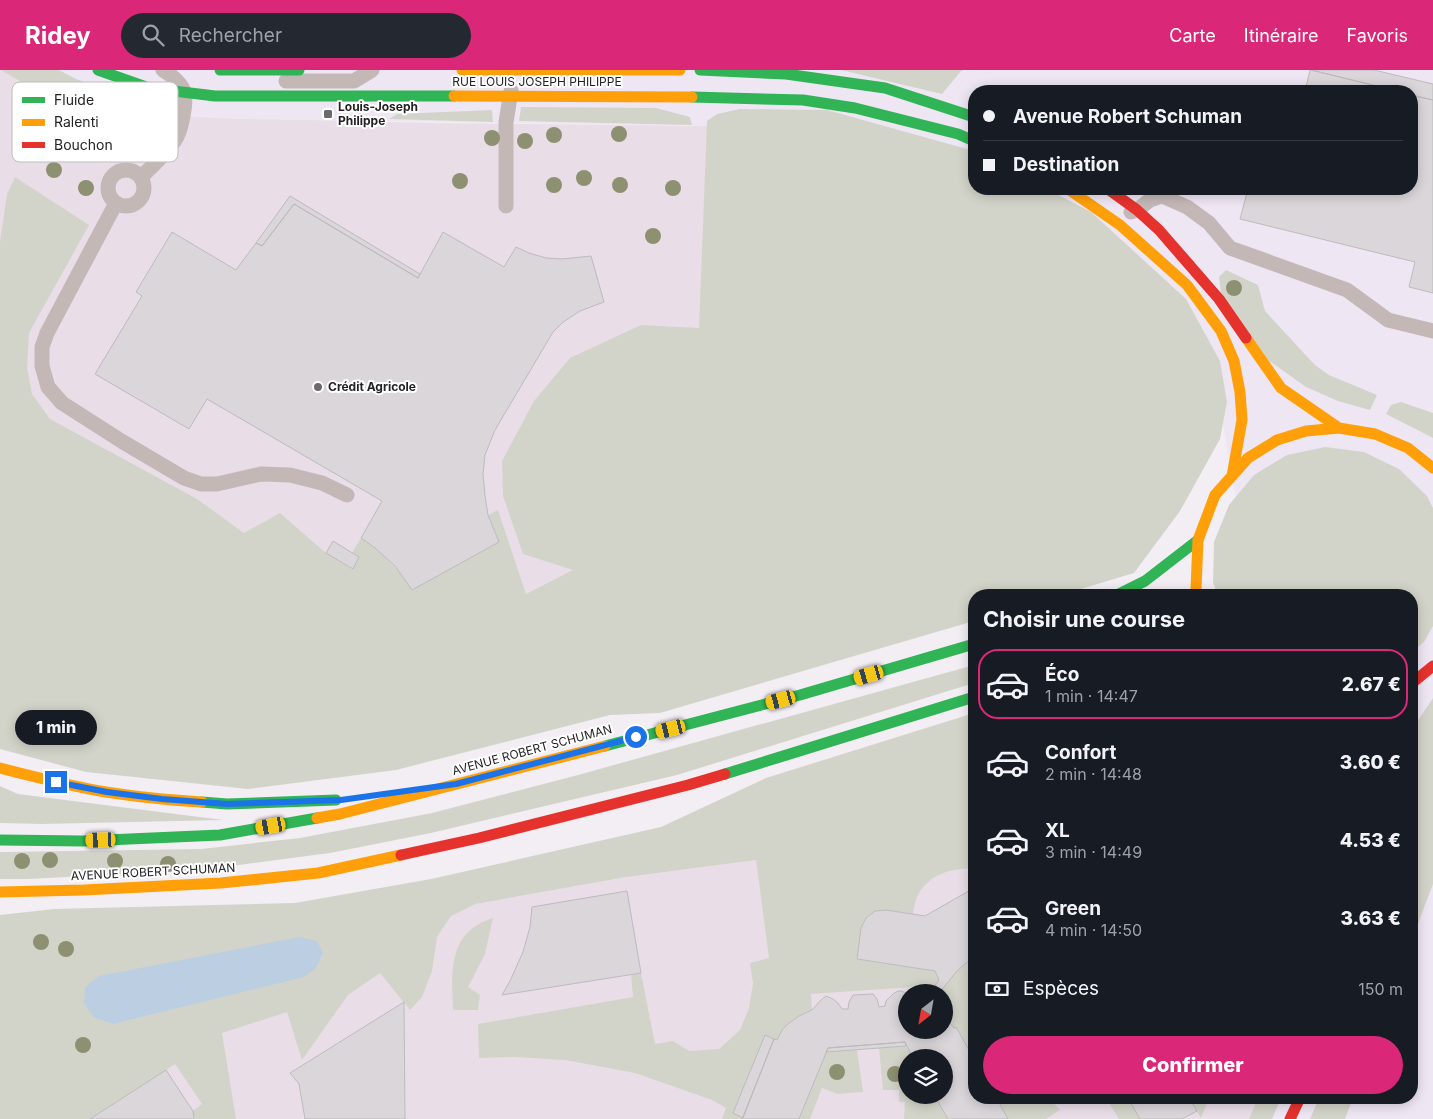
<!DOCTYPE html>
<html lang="fr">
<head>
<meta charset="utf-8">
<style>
	body { margin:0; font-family:Inter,sans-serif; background:#242831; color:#f1f3f6; height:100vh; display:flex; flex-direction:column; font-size:19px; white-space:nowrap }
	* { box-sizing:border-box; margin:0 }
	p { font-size:16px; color:#9ea1a6 }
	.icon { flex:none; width:28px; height:28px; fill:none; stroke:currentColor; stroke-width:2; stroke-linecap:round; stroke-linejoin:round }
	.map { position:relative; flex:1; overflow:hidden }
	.side { position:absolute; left:968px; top:519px; width:450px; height:515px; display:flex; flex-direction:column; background:#171b24; border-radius:20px; box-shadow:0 2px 12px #0003 }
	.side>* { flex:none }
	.guide { position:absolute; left:968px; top:15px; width:450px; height:110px; border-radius:20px; box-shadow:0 2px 12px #0003; display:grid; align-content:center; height:110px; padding:0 15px; background:#171b24 }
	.needle { width:32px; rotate:211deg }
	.controls { position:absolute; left:898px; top:914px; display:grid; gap:10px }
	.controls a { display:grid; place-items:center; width:55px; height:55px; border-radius:50%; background:#171b24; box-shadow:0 2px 12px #0003; font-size:25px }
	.end { position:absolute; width:22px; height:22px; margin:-11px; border:6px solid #1a73e8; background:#fff; box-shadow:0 0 0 2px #fff }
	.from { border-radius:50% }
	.bubble { position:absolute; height:35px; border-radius:18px; background:#171b24; box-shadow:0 2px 12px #0003; font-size:16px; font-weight:800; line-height:35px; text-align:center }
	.car { position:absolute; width:15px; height:30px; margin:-15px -8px; border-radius:6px; box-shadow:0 0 4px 1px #0007; background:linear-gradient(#f5c518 24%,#345 0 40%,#f5c518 0 76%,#345 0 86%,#f5c518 0) }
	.guide b { display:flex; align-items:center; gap:18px; height:48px; font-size:19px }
	.guide b+b { border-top:1px solid #363941 }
	.guide i { width:12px; height:12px; background:#f1f3f6 }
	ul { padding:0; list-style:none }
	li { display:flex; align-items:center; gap:15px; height:70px; margin:0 10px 8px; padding:0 5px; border:2px solid transparent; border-radius:20px }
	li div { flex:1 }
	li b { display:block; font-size:19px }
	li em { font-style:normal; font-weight:800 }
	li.active { border-color:#db2777 }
	li>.icon { width:45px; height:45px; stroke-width:1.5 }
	h2 { padding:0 15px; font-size:22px; line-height:60px }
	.pay { display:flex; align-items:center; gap:12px; height:55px; padding:0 15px; font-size:19px }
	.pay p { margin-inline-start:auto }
	.cta { display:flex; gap:10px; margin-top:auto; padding:10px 15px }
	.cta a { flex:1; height:58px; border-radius:30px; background:#db2777; color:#fff; font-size:20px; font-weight:800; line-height:58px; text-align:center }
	header { display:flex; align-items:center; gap:30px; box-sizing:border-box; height:70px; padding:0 25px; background:#db2777; color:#fff }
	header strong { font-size:24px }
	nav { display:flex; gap:28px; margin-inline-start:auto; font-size:18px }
	.search { width:350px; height:45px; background:#242831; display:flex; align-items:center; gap:12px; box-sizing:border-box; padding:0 18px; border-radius:28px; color:#9ea1a6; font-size:19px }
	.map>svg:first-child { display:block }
	.built { fill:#e9dee8; fill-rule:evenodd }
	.industrial { fill:#efe6f4 }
	.green { fill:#d3d4c9 }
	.water { fill:#bccee2 }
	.building { fill:#dad6da; stroke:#bdbabd }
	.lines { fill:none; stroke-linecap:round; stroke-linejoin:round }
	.lane { stroke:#c4b8b7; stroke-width:15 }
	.fast { stroke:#30b455; stroke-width:11 }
	.slow { stroke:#ff9f0a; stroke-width:11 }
	.jam { stroke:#e5322d; stroke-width:11 }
	.tree { fill:#8e9072 }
	.route { stroke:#1a73e8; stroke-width:6 }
	.poi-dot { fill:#6d696d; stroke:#fff; stroke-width:2 }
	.labels { text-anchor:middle; stroke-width:4; stroke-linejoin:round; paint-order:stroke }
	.street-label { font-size:12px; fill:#252225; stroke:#fff }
	.poi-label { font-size:12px; font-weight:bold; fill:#252225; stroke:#fff; text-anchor:start }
	.key { fill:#fff; stroke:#bebdbe; stroke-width:1 }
	.key-label { font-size:14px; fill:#252225 }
</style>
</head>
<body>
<header>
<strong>Ridey</strong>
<div class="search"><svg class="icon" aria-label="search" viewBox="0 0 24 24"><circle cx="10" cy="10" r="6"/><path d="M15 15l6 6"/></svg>Rechercher</div>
<nav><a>Carte</a><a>Itinéraire</a><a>Favoris</a></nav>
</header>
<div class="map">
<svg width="1433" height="1049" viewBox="0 0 1433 1049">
	<rect width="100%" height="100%" fill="#f3eef3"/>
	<!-- built -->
	<path class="built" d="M0 0H38L122 37 163 44 198 47 435 53 719 56 974 119 1157 440 0 609Z
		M974 693V1028H1264L1255 1049H15L58 896ZM906 922H944V960H906ZM906 988H944V1025H906Z"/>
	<!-- industrial -->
	<path class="industrial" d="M38 0H1433V1049H1255L1264 1028H1411V525L1251 515 1216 315 1029 119H1411V21H974V95L719 56 239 49 198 47 163 44 122 37Z"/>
	<!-- green -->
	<path class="green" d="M1 0H59L76 9 120 24 156 33 161 49 116 26 113 31 166 58 146 89 112 90 121 71Z
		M841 0H964L961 1 942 24Z
		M521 37 656 38 690 47 692 55 519 51Z
		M740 39 827 40 974 81V119H1047L1091 142 1186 229 1220 291 1227 332 1220 369 1180 441 1134 503 1061 525H974V551L660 643 610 645 396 700 248 719 86 702 0 679V172L7 124 15 107 89 155 29 263 27 298 32 324 50 349 197 429 244 463 280 443 326 483 352 499 359 487 352 483 361 468C384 484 396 496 412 520L499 472 488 445 498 440 526 524 573 500 523 484 503 426 502 391 534 331 570 288 641 255 699 258 707 51 717 44Z
		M492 40 493 52 389 49 397 44Z
		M1226 200 1258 215 1265 241 1315 295 1329 305 1377 325 1370 340 1338 331 1306 317 1268 290 1221 224 1219 207Z
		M1401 332 1433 343V368L1386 344 1391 335Z
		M1325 377 1364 382 1399 399 1427 426 1433 438V556L1424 572 1411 583V525H1217L1213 512 1214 472 1229 435 1254 405 1287 385Z
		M974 595V613L677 705 431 763 330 783 201 800 28 809H0V782L201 779 300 768 432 743 578 705Z
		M1433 628V814L1411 872V661Z
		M974 643V798C951 799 930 803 918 825 915 830 914 838 913 844 901 842 888 839 877 841 860 843 859 876 857 889L935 901 939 910 930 922H913V917L811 924 812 940C797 945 783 955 777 970L765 966 733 1043 743 1048 742 1049H722L726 1038 712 1030 635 1003 565 990 514 987 479 988 478 954 633 927 631 904 641 903 655 974 673 971 689 981 719 979 740 960 749 938 753 913 750 893 769 888 756 790 626 807 475 834 451 846 437 867 432 901 422 927 410 940 380 903 348 925 302 990 287 942 222 963 236 1049H194L193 1041 202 1034 175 994 90 1049H0V845L54 839 295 833 431 809 661 757 766 708Z
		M0 716 18 724 223 750 42 754 0 753Z
		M493 848 485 884 468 917 480 925 478 940H453C452 911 447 871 479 854 483 851 488 850 493 848Z
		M974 886V989L951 953 944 945V922H940L957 901Z
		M906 976 913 987 906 988V1025H934L948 1049H904L905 1032H899V1020H883L879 978Z
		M857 980 863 1022 837 1024 822 1018 810 1049H799L826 982Z
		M1000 1028H1049L1060 1040 1046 1049H1008L997 1029Z
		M1106 1028H1128L1140 1049H1119Z
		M1189 1028H1209L1201 1048Z
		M1258 1028H1281L1272 1049H1249Z
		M1319 1028H1353L1345 1049H1310Z"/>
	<!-- water -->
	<path class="water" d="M299 867 317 871 323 883 316 898 304 907 113 954 93 947 84 933 85 917 99 906Z"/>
	<!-- building -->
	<path class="building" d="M1310 0H1311L1397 21H1305Z
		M1311 0H1374L1433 14V30L1411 25V21H1397Z
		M1411 25 1433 30V223L1409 217 1415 192 1240 149 1248 119H1411Z
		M290 126 420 204 418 208 294 134 262 176 256 173Z
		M294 134 418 208 443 162 504 197 516 177 529 183 546 188 562 189 591 186 604 232 580 241 562 253 553 262 495 360 485 385 483 404 485 426 488 445 499 472 412 520 395 496 375 478 361 468 382 431 207 329 189 359 95 304 142 226 136 222 172 162 236 200 256 173 262 176Z
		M333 471 359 487 353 499 326 483Z
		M974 818V886L957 901 940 922H930L939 910 935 901 857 889 861 858 866 848 875 841 886 840 925 846Z
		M627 821 641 903 502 925 510 911 523 882 530 857 532 837Z
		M898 921H901L906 923V960H944V945L954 958 956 957 974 989V1028H1000L997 1029 1008 1049H948L934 1025H944V988H913L905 972 828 978 799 1049H742L774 969 777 970 782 960 789 953 799 946 812 940 821 930 826 926 833 929 838 933 842 939H848L849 932 853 925 873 924 877 929 879 937 885 936 886 931 893 924Z
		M404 932 405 1049H305L299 1014 290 1003Z
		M765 965 774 969 743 1048 733 1043Z
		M905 972 906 976 826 982 828 978Z
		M166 1000 193 1041 194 1049H90Z
		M1128 1028H1189L1197 1041 1182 1049H1140Z"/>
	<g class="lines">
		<!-- lane -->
		<path class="lane" d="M286 11H354L372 0
			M108 118a18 18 0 1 1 36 0a18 18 0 1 1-36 0Z
			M141 107C152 97 166 83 175 70 181 62 187 32 184 22 181 12 171 5 163 0
			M116 133 47 263 42 277V296L48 317 62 333 123 372 184 408 201 414H217L261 404 290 405 322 413 347 425
			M506 136V52L511 21
			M1131 142 1137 140 1150 130 1162 126 1187 137 1209 153 1230 178 1347 220 1388 250 1433 261"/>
		<!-- fast -->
		<path class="fast" d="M98 0 149 18 215 26H454
			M220 0H299
			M700 0 786 4 885 18 974 47
			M692 27 803 30 855 38 958 64 974 71
			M1117 525 1145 511 1198 470
			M605 676 800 625 974 574
			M725 704 974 627
			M202 732 227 734 336 730
			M0 770 84 771 220 765 317 748"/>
		<!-- slow -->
		<path class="slow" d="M462 0H680
			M454 26 692 27
			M1068 119 1120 155 1187 215 1221 261 1234 291 1240 322 1242 350 1232 406
			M1246 268 1281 318 1339 358
			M1198 525 1196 519 1198 470 1215 425 1248 388 1277 370 1306 361 1339 358 1375 364 1408 378 1433 398
			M0 698C35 707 70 716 106 722 137 727 170 730 202 732
			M317 748 340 744 605 676
			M0 822 84 820 221 813 318 803 401 785"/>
		<!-- jam -->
		<path class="jam" d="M1108 119 1137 140 1159 160 1219 229 1246 268
			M1411 614 1433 596
			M401 785 479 768 688 715 725 704
			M1290 1049 1300 1028"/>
	</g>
	<!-- trees -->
	<g class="tree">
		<circle cx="619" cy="64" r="8"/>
		<circle cx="554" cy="65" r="8"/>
		<circle cx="492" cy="68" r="8"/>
		<circle cx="525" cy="71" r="8"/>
		<circle cx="54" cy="100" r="8"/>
		<circle cx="584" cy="108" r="8"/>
		<circle cx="460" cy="111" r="8"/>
		<circle cx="554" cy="115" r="8"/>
		<circle cx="620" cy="115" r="8"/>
		<circle cx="86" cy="118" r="8"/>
		<circle cx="673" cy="118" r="8"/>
		<circle cx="653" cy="166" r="8"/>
		<circle cx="1234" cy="218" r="8"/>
		<circle cx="50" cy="790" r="8"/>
		<circle cx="22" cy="791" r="8"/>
		<circle cx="115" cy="791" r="8"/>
		<circle cx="168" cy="794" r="8"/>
		<circle cx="41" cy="872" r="8"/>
		<circle cx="66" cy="879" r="8"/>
		<circle cx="83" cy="975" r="8"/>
		<circle cx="837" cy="1002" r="8"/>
		<circle cx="895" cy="1004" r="8"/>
	</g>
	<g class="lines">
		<!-- route -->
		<path class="route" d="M56 712 107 722 162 729 227 734 341 730 456 714 636 667"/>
	</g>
	<!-- markers -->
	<g class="poi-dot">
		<rect x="323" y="39" width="10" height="10" rx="2.5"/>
		<circle cx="318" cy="317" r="5"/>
	</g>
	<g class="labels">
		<!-- street labels -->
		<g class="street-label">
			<text x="537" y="16">RUE LOUIS JOSEPH PHILIPPE</text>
			<text transform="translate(532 680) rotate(-15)" y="4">AVENUE ROBERT SCHUMAN</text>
			<text transform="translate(153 802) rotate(-3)" y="4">AVENUE ROBERT SCHUMAN</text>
		</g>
		<!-- poi labels -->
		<g class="poi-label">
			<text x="338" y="41">Louis-Joseph<tspan x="338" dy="14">Philippe</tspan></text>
			<text x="328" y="321">Crédit Agricole</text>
		</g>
	</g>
	<!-- legend -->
	<rect x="12" y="12" width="166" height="80" rx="8" class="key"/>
	<rect x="22" y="27" width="23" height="6" fill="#30b455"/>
	<rect x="22" y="49" width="23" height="7" fill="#ff9f0a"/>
	<rect x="22" y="72" width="23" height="6" fill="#e5322d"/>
	<g class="key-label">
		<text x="54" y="35">Fluide</text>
		<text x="54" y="57">Ralenti</text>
		<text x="54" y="80">Bouchon</text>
	</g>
</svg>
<div class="controls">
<a><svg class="needle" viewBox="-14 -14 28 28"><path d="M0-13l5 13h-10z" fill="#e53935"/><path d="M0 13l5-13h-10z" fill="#9ea1a6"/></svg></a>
<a><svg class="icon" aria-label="layers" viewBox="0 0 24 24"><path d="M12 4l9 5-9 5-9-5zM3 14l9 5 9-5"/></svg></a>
</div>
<i class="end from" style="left:636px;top:667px"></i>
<i class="end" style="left:56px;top:712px"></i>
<div class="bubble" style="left:15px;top:640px;width:82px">1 min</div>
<i class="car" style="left:869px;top:605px;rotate:254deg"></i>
<i class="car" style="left:781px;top:630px;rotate:255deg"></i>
<i class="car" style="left:671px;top:659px;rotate:256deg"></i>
<i class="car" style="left:271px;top:756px;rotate:260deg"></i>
<i class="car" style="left:101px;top:770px;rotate:268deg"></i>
<div class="guide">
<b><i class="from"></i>Avenue Robert Schuman</b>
<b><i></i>Destination</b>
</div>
<section class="side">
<h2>Choisir une course</h2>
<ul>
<li class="active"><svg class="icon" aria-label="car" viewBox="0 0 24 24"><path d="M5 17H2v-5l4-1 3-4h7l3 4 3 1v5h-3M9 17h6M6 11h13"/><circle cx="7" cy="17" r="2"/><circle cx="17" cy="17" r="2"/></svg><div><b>Éco</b><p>1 min · 14:47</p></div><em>2.67 €</em></li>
<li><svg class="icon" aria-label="car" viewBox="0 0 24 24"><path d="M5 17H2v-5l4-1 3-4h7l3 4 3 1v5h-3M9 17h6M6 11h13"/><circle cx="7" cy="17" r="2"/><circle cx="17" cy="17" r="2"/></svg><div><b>Confort</b><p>2 min · 14:48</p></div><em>3.60 €</em></li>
<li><svg class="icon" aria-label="car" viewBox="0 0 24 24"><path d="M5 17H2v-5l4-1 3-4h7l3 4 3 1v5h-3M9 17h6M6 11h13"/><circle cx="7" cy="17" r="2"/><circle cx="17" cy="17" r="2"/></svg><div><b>XL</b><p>3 min · 14:49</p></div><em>4.53 €</em></li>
<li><svg class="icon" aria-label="car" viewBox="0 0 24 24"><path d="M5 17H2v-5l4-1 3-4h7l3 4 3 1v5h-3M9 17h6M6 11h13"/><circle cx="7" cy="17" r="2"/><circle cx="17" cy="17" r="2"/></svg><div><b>Green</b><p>4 min · 14:50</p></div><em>3.63 €</em></li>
</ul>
<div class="pay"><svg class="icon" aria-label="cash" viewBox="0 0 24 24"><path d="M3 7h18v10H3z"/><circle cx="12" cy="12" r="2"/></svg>Espèces<p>150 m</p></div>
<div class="cta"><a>Confirmer</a></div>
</section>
</div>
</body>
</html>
